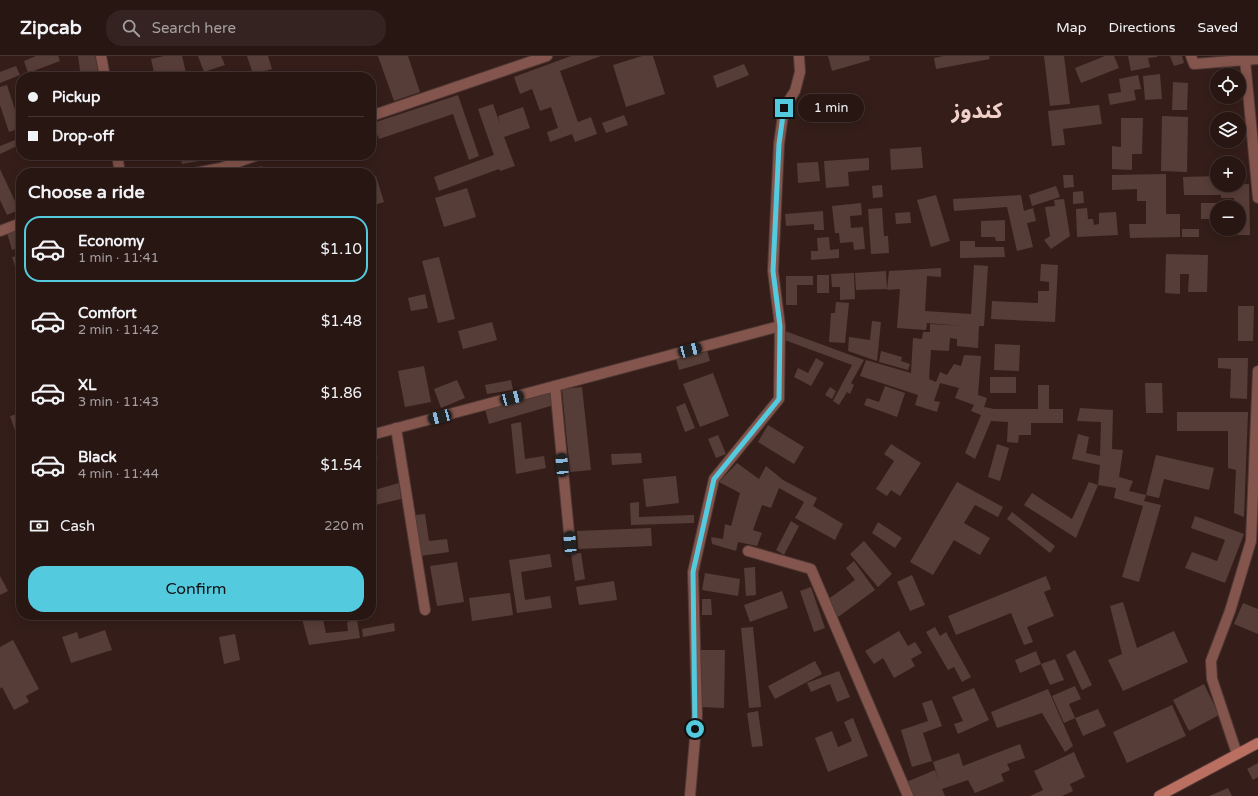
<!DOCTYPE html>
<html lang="en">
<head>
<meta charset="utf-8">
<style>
	body { margin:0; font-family:"Varela Round","Noto Sans Arabic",sans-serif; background:#342321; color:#f1f3f6; height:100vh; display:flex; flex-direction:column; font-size:15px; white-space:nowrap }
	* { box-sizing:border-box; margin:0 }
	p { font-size:13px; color:#a59fa0 }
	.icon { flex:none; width:22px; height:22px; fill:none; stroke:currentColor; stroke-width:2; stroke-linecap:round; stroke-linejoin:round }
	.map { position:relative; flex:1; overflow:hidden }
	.drawer { position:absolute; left:16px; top:112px; width:360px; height:452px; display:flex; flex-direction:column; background:#281613; border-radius:16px; box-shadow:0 2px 10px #0003,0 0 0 1px #443533 }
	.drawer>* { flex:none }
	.top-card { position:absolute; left:16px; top:16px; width:360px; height:88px; border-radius:16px; box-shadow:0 2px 10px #0003,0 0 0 1px #443533; display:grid; align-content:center; height:88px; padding:0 12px; background:#281613 }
	.buttons { position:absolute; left:1210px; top:12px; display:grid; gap:8px }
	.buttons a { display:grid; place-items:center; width:36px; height:36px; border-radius:50%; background:#281613; box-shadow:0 2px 10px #0003,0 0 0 1px #443533; font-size:20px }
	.end { position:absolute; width:18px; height:18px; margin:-9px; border:5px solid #54cade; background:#111; box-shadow:0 0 0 2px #111 }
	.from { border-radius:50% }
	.bubble { position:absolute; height:28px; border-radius:14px; background:#281613; box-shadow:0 2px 10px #0003,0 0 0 1px #443533; font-size:13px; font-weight:600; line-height:28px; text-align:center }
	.car { position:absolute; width:12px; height:24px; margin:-12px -6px; border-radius:5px; box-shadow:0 0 3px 1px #0007; background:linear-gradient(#222 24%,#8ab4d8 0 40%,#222 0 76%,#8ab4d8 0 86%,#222 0) }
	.top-card b { display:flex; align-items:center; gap:14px; height:38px; font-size:15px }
	.top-card b+b { border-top:1px solid #443533 }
	.top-card i { width:10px; height:10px; background:#f1f3f6 }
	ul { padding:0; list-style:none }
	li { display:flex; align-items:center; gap:12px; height:66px; margin:0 8px 6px; padding:0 4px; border:2px solid transparent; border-radius:16px }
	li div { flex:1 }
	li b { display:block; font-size:15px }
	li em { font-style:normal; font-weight:600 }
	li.active { border-color:#54cade }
	li>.icon { width:36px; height:36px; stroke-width:1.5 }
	h2 { padding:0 12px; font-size:18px; line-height:48px }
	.pay { display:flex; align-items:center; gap:10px; height:44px; padding:0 12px; font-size:15px }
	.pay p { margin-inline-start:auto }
	.action { display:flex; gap:8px; margin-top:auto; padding:8px 12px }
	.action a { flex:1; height:46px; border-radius:16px; background:#54cade; color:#111; font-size:16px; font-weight:600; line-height:46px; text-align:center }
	header { display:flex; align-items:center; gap:24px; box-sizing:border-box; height:56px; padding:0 20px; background:#281613; border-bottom:1px solid #443533 }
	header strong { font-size:19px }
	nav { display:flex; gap:22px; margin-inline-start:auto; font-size:14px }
	.search { width:280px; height:36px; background:#342321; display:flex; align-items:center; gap:10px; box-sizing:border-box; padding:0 14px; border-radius:16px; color:#a59fa0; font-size:15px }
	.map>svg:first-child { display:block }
	.building { fill:#573d38 }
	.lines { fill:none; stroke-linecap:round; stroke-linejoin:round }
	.lane-casing { stroke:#503935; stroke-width:12 }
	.street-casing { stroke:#503935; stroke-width:12 }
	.secondary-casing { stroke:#503935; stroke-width:12 }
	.lane { stroke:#84554c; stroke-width:10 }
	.street { stroke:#84554c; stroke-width:10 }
	.secondary { stroke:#ba6f61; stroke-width:10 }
	.route { stroke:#54cade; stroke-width:5 }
	.labels { text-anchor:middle; stroke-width:4; stroke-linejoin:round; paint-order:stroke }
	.town-label { font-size:22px; font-weight:bold; fill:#f1d0ca; stroke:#351e19 }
</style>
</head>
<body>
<header>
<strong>Zipcab</strong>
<div class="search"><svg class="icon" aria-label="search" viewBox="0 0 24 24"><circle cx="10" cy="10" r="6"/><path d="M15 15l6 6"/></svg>Search here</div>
<nav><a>Map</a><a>Directions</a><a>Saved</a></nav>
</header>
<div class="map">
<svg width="1258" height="740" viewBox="0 0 1258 740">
	<rect width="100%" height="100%" fill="#351e19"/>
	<!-- building -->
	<path class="building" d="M36 0H58L60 5 28 17 24 5Z
		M78 0H95L99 21H81Z
		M164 0H182L187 21H155L151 3Z
		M198 0H221L225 9 204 16Z
		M247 0H268L272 13 253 18Z
		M378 0H408L420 36 394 45Z
		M571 0H601L560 15 578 66 591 61 597 78 575 86 572 78 550 86 547 76 558 72 551 51 540 55 532 33 520 38 514 21Z
		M642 0H653L665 38 626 51 613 9Z
		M828 0H869L870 4 832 15Z
		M944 0H989L990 3 936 13 934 2Z
		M1044 0H1064L1070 48 1050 50Z
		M1105 0H1114L1119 12 1081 27 1075 12Z
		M1128 0H1157V1L1148 2 1150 11 1131 15Z
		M1170 0H1182L1184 7 1174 10Z
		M744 8 749 19 717 32 713 20Z
		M16 10 20 19 0 27V16Z
		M319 15 321 21H304Z
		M1160 18 1162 43 1145 44 1143 20Z
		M1138 19 1141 33 1134 34 1136 44 1110 49 1108 38 1121 36 1119 23Z
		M1173 26 1188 27 1187 54H1172Z
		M7 29 21 72 9 76 0 49V31Z
		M458 39 479 100 469 104 453 58 379 83 373 67Z
		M493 48 500 68 498 60 523 51 530 72 504 81 515 110 500 115 499 113 439 135 434 121 494 99 478 53Z
		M1099 49 1102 68 1063 73 1065 89 1052 90 1048 55Z
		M624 59 628 69 606 77 602 67Z
		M1162 60 1188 61 1187 116 1161 115Z
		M1121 62H1143L1142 98H1132V114L1112 113V90L1121 91Z
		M15 84 17 90 0 98V90Z
		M921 91 923 112 891 114 890 93Z
		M180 99H216L217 102 182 108Z
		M869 102V114L848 116 849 130 826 132 824 105Z
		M818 106 820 125 798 127 797 107Z
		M262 110 264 117H245V115Z
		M0 113 19 154 7 159 0 144Z
		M1166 118V158H1180V181L1130 182 1129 168H1146V145H1137V133L1112 134V119Z
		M1063 119H1073L1074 131 1064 132Z
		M376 120 384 146 371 150V122Z
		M1217 120V129L1249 128 1250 179H1234V173H1239V151H1234V142H1221V139H1184L1183 121Z
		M882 129 883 141 873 142 872 130Z
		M1056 130 1060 141 1032 150 1029 139Z
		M467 132 476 161 444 171 435 142Z
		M1083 135 1084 147 1073 148V136Z
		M936 139 950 185 931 191 917 144Z
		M1021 139 1024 155 1033 152 1036 165 1027 167 1033 191 1017 195 1007 151 954 155 953 143Z
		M1064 143 1070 180 1051 193 1044 184 1050 180 1045 151 1055 150 1054 144Z
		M861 147 862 159 850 160 851 172 863 171 865 193 854 194 853 186 840 187 839 177H835L832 150Z
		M1201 147H1230V151H1217V163H1201Z
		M882 152 884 180H888L889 197 871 198 868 153Z
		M1087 152 1088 163H1093L1094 169 1099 168V157L1116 156 1118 179 1077 181 1076 153Z
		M823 155 824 174H814V168L786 170 785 158Z
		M910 156 911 167 896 168 895 157Z
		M1005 164V185H996L995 181H981V165Z
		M21 173V191L12 194 7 177Z
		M1182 173H1199V181H1182Z
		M829 181 830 194 839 193V202L811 204V195H818L817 182Z
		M960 185H975V191H1004L1005 201 960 202Z
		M1166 198 1208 199 1207 236H1188L1189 218H1180V238L1165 237Z
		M21 199V229L12 201Z
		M439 201 455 263 438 267 422 205Z
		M1041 208 1058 209 1055 266 991 263 992 245 1038 247V235H1049V226L1040 225Z
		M974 209 988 210 984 270H979L978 292 957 290V283L950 282 949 295 931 294 929 323 936 326 940 316 947 319 954 308 961 310 964 299 981 300 978 339 987 342 984 351 994 353H1038V329H1049V353H1063V367H1031V379H1019L1018 387 1007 386 1008 366 991 365 975 403 965 397 981 359 971 355 974 349 955 342 959 332 940 327 934 345 940 346 937 356 915 349 918 339 860 320 866 304 911 317 913 282 922 283 923 276H930V268L963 270 927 267 926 274 897 272 900 233 887 234 889 215 941 212V221L927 220 925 255 971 258Z
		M886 215 887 233 856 234 855 217Z
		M854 217 855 243 840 244V231H832L831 218Z
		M817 219H829V237H817Z
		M786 220H813V229H797V249H786Z
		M425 238 428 252 411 255 408 242Z
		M836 246 849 247 845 287 829 286 831 257H835Z
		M1238 250H1254L1253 285H1238Z
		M872 265 881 266 877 305 848 295 849 281 870 284Z
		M492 266 497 284 463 293 458 275Z
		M785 275 864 304 851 327 854 329 850 338 847 336 839 349 833 345 852 309 782 283Z
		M995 288 1020 289 1019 315 994 314Z
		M707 294 710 305 679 314 676 303Z
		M881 295 902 301 901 305 910 308 908 314 879 306Z
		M816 302 824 307 811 330 794 321 798 312 808 317Z
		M1218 302H1248L1247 343 1230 342 1231 313 1218 312Z
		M424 310 431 346 405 351 398 315Z
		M713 317 729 360 700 371 683 328Z
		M990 321H1016V337H990Z
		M457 324 465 342 441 352 434 333Z
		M511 324 513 334 487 338 485 329Z
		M1145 327H1162L1163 357H1146Z
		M885 330 905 337 897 361 864 349 867 342 879 346Z
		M582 331 591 414 570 416 562 333Z
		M830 331 836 335 832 343 825 339Z
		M550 335 554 349 489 368 485 353Z
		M371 340 377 364 371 366Z
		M685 347 695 372 685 376 676 351Z
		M1080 352 1113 354 1112 393 1123 394 1119 421 1133 425 1129 435 1146 439 1156 399 1214 412 1209 434 1164 423 1159 442 1146 439 1144 445 1161 449 1139 526 1122 521 1143 450 1114 442 1116 432 1098 429 1100 409 1072 403 1078 378 1089 381 1086 397 1100 400 1101 366 1077 365Z
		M1177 356H1248L1244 461 1234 457 1236 414 1228 412V375H1177Z
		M21 357V392L10 360Z
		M521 366 525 403 544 400 546 412 516 418 511 368Z
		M768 369 804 391 794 408 758 386Z
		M718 379 726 398 716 402 708 383Z
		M891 388 921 407 900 440 891 434 887 440 876 433 894 405 884 398Z
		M997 388 1009 392 1000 425 988 421Z
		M371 389 378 402 371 406Z
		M641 397 642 407 612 409 611 398Z
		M737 407 759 423 766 410 783 424 817 442 813 450 843 468 835 484 795 462 804 446 779 432 771 452 762 449 753 474 762 477 757 490 738 486 736 495 712 488 711 481 723 483 725 468 731 470 740 437 719 426Z
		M676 420 679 447 646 451 643 423Z
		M957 426 1003 451 998 461 975 449 964 467 990 482 980 499 954 484 933 519 910 506Z
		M1089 426 1098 429 1076 482 1024 449 1032 437 1072 463Z
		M399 427 401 443 371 450V435Z
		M639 446V461L694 459V467L631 469 630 447Z
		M1012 456 1055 490 1050 497 1007 463Z
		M425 458 429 485 447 483 449 496 420 500 415 459Z
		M1195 460 1244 478 1225 527 1185 512 1192 496 1217 505 1225 484 1191 472Z
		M791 465 799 470 784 499 776 494Z
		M878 466 902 482 895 492 872 477Z
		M651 472 652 490 578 493 577 475Z
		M864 485 892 518 878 531 850 498Z
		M581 497 585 523 575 525 571 498Z
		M550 498 552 511 521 516 525 544 550 540 552 552 517 557 509 504Z
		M854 505 875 534 838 561 827 544 855 524 846 512Z
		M457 506 464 546 437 550 430 510Z
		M755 511 756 539 746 540 744 512Z
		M705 517 740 523 738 540 702 534Z
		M912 519 925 549 910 555 897 526Z
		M0 520 8 535 0 539Z
		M1046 520 1051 533 1044 536 1054 560 1027 571 1033 586 1024 589 1011 557 956 579 948 560Z
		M614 525 617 544 579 549 576 531Z
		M811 531 825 572 814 576 800 535Z
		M782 535 788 552 750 566 744 549Z
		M510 537 513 559 472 565 469 542Z
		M702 543H711L712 559H702Z
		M1123 546 1137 592 1174 575 1188 606 1123 635 1108 604 1122 598 1110 550Z
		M1243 547 1258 553V578L1234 568Z
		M301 559H322L326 577 348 575 347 566 357 563 360 582 309 589Z
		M394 567 395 575 363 581 362 573Z
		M753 571 761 651 749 652 741 572Z
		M935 571 940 580 946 576 971 621 962 626 954 611 948 614 926 576Z
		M105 574 112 594 71 607 62 581 77 576 79 583Z
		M899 575 908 590 915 586 922 597 911 603 915 610 894 622 883 602 874 608 865 595Z
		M235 578 240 604 224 608 219 581Z
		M13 584 39 633 26 640 29 646 14 654 2 631 0 633V591Z
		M701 594H725L724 652 700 651Z
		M1075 594 1092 629 1082 634 1066 599Z
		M1036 595 1041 608 1055 603 1064 624 1050 629 1041 608 1020 617 1015 604Z
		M815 605 822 618 775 643 768 630Z
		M839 615 850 641 837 646 830 628 811 636 807 627Z
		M1204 628 1219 659 1189 675 1173 644Z
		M1075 630 1081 643 1069 648 1075 662 1098 653 1106 670 1083 680 1075 662 1064 667 1052 640Z
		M974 632 989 664 958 678 954 668 963 665 952 641Z
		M1048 633 1073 690 1065 696 1042 657 997 672 991 656Z
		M932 644 942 670 923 677 932 705 912 711 901 674 928 665 922 647Z
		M1172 649 1186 680 1127 707 1113 676Z
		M758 655 763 690 752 691 747 657Z
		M853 662 868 700 828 716 815 682 832 675 838 691 852 685 844 666Z
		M1020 688 1025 702 1007 708 1010 714 1001 718 1004 725 975 737 968 724 942 733 945 740H910L904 727 935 714 939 725 933 706 959 697 963 710Z
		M1074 696 1085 721 1070 728 1073 735 1062 740H1030L1043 734 1034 715Z
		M1258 707V721L1253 724 1247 713Z
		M1228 732 1232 740H1209Z"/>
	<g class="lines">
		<!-- lane casing -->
		<g class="lane-casing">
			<path id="lane" d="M1245 4 1258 3
				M555 330 570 487
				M396 372 425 554
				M748 495 811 513 908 740"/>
		</g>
		<!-- street casing -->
		<g class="street-casing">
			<path id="street" d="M101 0 105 21
				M1191 0 1194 8 1245 4 1258 142
				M371 60 547 0
				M117 99 120 117
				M195 117 221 112 258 99
				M0 175 21 167
				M371 379 780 270
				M1237 698 1212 623 1211 605 1230 555 1251 485 1258 315
				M690 740 697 659 693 516 714 423 779 343 780 270 773 215 779 88 784 52 795 35 800 16 799 0"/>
		</g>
		<!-- secondary casing -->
		<g class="secondary-casing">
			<path id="secondary" d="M1159 740 1258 687"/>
		</g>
		<!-- lane -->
		<use href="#lane" class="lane"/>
		<!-- street -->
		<use href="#street" class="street"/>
		<!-- secondary -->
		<use href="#secondary" class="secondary"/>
	</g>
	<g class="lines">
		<!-- route -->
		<path class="route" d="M695 673 693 516 714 423 779 343 780 270 773 215 779 88 784 52"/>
	</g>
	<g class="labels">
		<!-- town labels -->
		<g class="town-label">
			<text x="977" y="62">کندوز</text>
		</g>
	</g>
</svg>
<div class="buttons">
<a><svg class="icon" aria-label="locate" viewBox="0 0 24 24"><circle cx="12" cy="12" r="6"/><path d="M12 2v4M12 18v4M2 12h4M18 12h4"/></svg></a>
<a><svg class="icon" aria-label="layers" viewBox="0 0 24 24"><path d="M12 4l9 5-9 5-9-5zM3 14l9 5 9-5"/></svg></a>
<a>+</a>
<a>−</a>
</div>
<i class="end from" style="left:695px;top:673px"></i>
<i class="end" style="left:784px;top:52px"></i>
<div class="bubble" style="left:798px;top:38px;width:66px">1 min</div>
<i class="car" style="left:690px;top:294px;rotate:75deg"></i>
<i class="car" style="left:512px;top:342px;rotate:75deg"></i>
<i class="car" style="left:440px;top:361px;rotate:255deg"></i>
<i class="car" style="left:562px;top:409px;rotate:355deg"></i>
<i class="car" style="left:570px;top:487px;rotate:355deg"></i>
<div class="top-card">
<b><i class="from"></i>Pickup</b>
<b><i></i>Drop-off</b>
</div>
<section class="drawer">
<h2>Choose a ride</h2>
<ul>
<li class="active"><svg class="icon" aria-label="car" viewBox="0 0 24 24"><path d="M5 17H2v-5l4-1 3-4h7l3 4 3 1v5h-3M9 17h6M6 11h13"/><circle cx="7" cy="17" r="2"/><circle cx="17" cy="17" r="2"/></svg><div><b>Economy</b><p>1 min · 11:41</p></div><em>$1.10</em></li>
<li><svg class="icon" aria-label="car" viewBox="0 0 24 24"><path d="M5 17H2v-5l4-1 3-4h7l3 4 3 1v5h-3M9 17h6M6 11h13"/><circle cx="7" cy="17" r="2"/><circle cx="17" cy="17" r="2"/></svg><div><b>Comfort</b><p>2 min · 11:42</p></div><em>$1.48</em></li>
<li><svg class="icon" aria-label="car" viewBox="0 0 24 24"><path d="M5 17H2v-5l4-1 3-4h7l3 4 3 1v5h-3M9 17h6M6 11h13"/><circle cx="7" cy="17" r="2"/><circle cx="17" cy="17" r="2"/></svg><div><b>XL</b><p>3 min · 11:43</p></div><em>$1.86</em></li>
<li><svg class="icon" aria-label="car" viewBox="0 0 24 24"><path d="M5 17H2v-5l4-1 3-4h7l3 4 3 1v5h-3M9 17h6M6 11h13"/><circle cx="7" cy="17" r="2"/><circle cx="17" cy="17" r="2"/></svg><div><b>Black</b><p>4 min · 11:44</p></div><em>$1.54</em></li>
</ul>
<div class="pay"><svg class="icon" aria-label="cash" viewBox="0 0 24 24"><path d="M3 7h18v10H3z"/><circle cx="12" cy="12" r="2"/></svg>Cash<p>220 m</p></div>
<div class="action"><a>Confirm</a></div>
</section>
</div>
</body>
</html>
